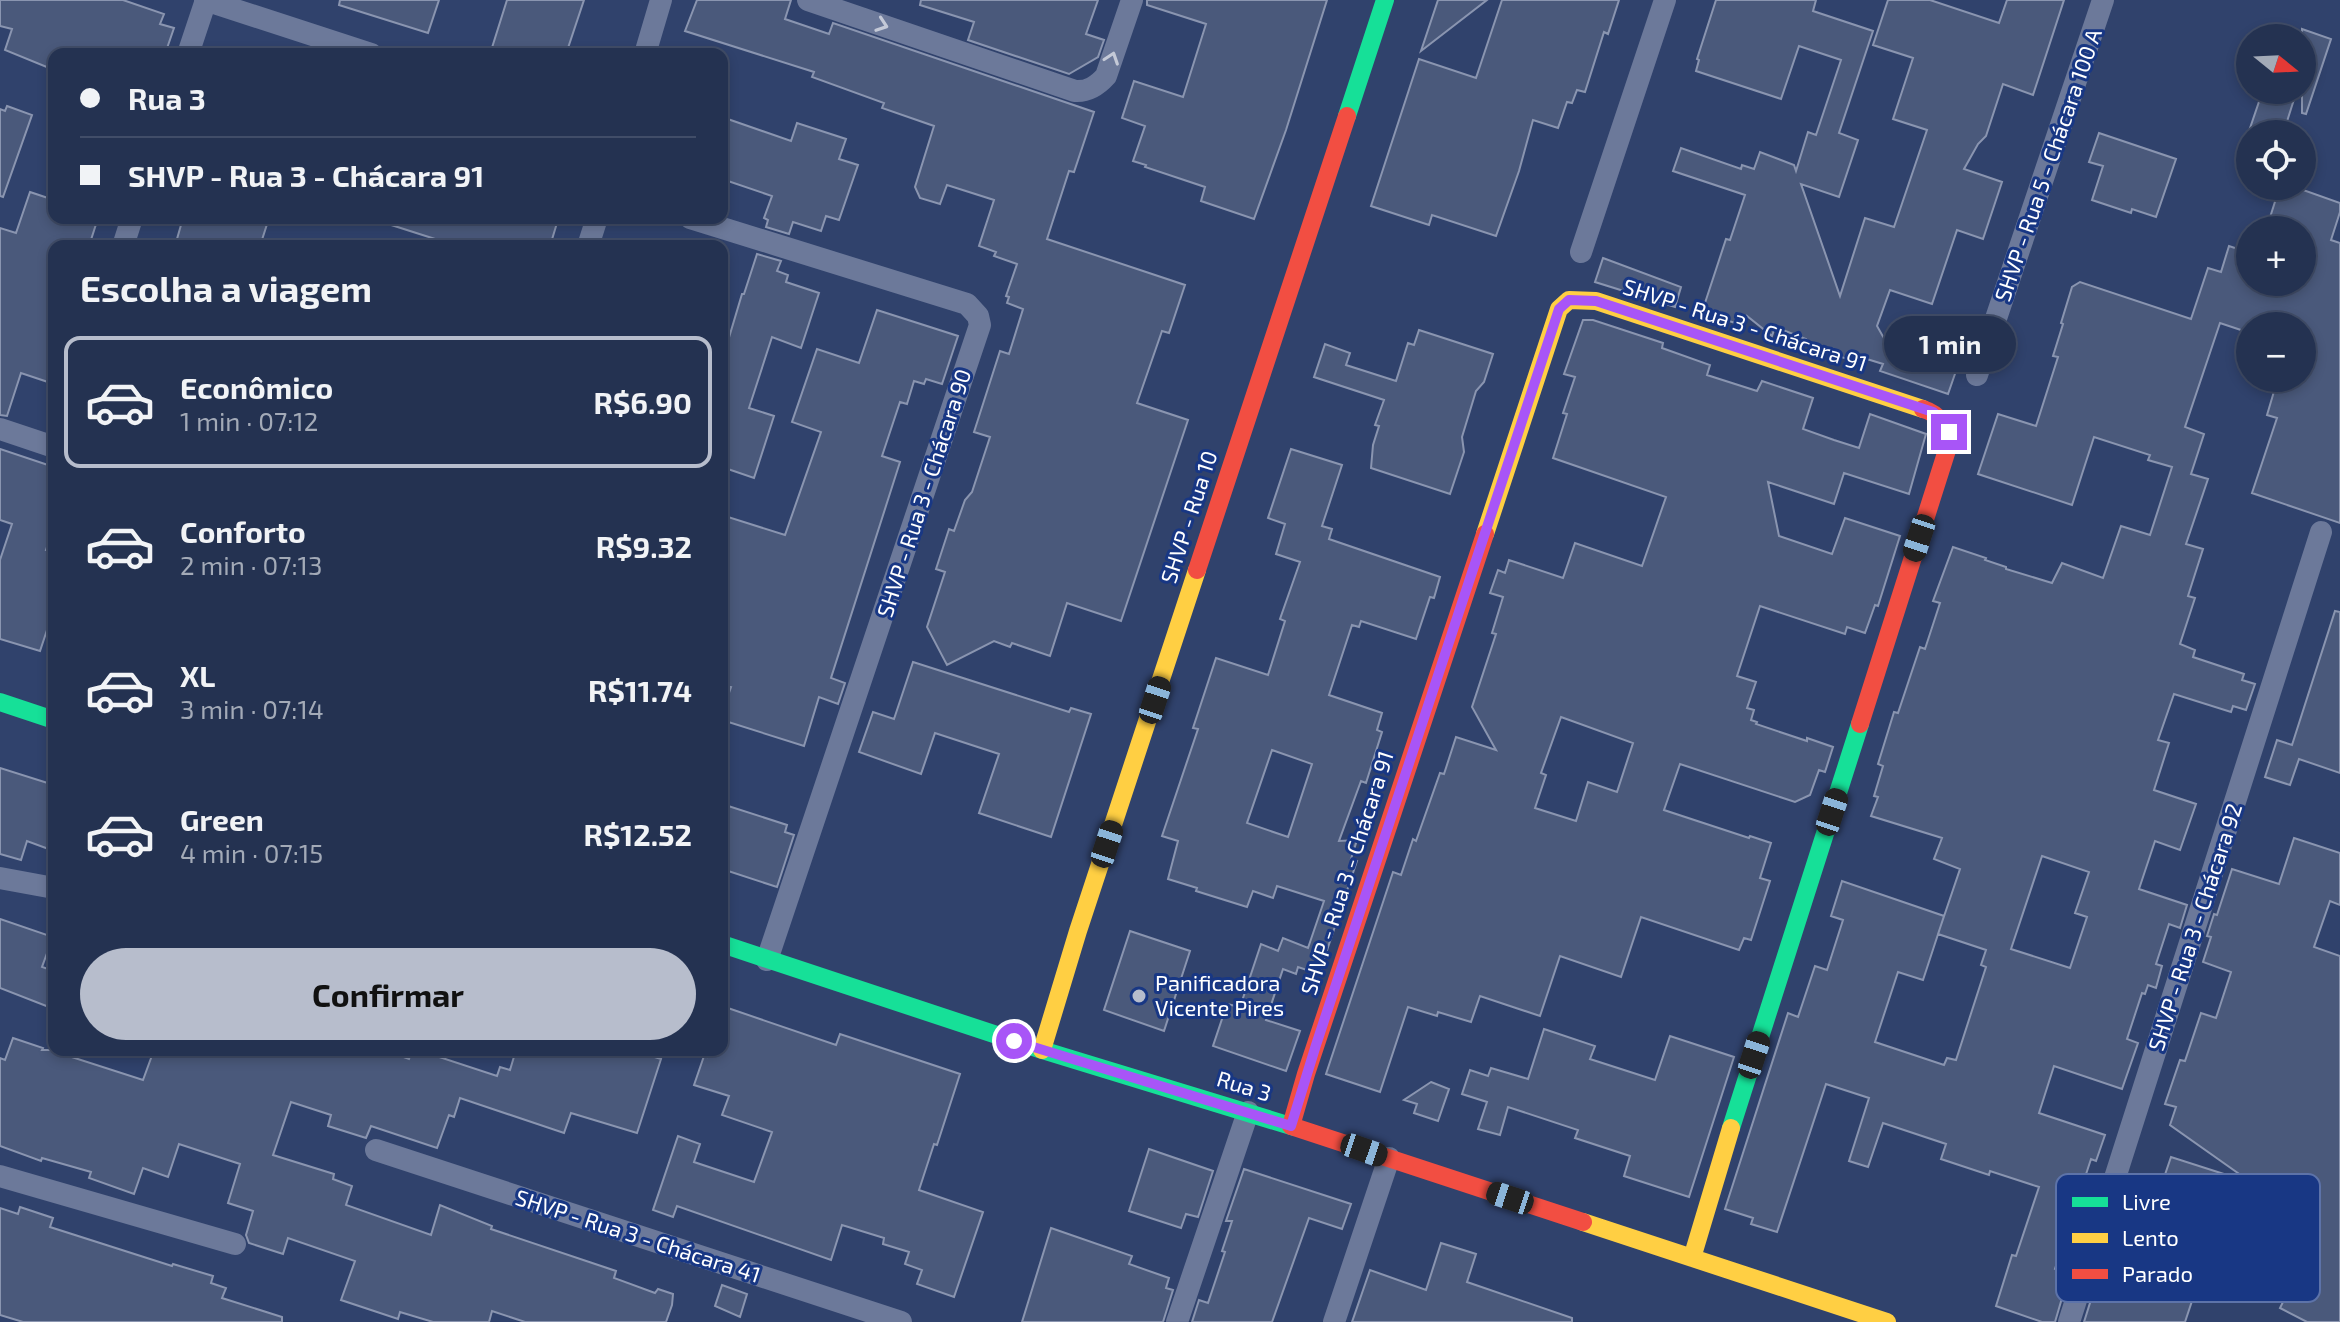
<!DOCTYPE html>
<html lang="pt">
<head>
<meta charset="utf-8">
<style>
	body { margin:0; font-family:"Exo 2",sans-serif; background:#2c3a58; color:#f1f3f6; height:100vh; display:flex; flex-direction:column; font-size:30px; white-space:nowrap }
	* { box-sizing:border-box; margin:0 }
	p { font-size:26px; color:#a3aab7 }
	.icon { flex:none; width:44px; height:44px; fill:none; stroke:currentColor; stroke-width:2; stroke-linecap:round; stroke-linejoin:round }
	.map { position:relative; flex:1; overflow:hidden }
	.panel { position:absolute; left:48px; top:240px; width:680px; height:816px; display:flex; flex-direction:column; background:#243251; border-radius:16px; box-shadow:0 4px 12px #0003,0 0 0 2px #414d68 }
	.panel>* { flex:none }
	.hud { position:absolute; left:48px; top:48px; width:680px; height:176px; border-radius:16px; box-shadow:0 4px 12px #0003,0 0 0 2px #414d68; display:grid; align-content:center; height:176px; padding:0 32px; background:#243251 }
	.needle { width:52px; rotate:108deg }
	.controls { position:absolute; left:2236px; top:24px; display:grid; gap:16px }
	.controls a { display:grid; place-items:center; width:80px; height:80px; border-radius:50%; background:#243251; box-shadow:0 4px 12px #0003,0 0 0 2px #414d68; font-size:40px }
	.end { position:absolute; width:36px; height:36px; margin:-18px; border:10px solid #a855f7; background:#fff; box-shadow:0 0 0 4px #fff }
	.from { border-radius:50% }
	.bubble { position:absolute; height:56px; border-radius:28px; background:#243251; box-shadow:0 4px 12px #0003,0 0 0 2px #414d68; font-size:26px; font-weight:700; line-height:56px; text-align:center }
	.car { position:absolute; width:24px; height:48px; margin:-24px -12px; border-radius:10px; box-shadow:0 0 6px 2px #0007; background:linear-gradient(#222 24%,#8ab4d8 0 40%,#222 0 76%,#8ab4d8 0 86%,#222 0) }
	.hud b { display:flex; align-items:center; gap:28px; height:76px; font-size:30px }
	.hud b+b { border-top:2px solid #414d68 }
	.hud i { width:20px; height:20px; background:#f1f3f6 }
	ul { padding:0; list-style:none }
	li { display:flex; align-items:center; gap:24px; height:132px; margin:0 16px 12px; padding:0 16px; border:4px solid transparent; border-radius:16px }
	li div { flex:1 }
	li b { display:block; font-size:30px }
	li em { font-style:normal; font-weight:700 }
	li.active { border-color:#b7bdcc }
	li>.icon { width:72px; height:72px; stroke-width:1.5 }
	h2 { padding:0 32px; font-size:36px; line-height:96px }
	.cta { display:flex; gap:16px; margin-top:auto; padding:16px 32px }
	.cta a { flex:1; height:92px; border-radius:48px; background:#b7bdcc; color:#111; font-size:32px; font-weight:700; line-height:92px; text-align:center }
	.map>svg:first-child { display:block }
	.building { fill:#4a597b; stroke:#8a95b0; stroke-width:2; fill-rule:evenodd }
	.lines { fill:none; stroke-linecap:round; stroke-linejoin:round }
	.street { stroke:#6c799a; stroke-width:22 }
	.fast { stroke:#16e098; stroke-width:18 }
	.slow { stroke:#ffcf43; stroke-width:18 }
	.jam { stroke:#f24e42; stroke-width:18 }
	.oneway { stroke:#c4c9d7 }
	.route { stroke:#a855f7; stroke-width:10 }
	.poi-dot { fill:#b7bdcc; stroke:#183784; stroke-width:3 }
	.labels { text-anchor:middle; stroke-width:6; stroke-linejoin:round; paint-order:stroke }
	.street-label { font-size:22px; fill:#fff; stroke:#183784 }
	.poi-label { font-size:22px; fill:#fff; stroke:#183784; text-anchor:start }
	.key { fill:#183784; stroke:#5d73a9; stroke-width:2 }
	.key-label { font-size:22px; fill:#fff }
</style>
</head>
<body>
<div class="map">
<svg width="2340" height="1322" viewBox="0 0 2340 1322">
	<rect width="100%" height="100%" fill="#30426c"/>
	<!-- building -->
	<path class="building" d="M0 0H123L164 14 160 24 174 28 165 54H54V70L5 50 12 29 0 26Z
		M340 0H439L428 33 339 5Z
		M507 0H584L566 54H490Z
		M697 0H791L785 19 829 34 833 23 1094 112 1074 172 1069 171 1047 239 1185 285 1169 333 1162 331 1137 403 1188 420 1121 621 1067 603 1050 656 1012 643 1010 647 994 641 947 665 927 627 945 572 936 569 949 529 954 531 965 500 972 492 990 437 974 432 1000 351 1009 354 1023 309 1007 303 1009 297 1006 296 1017 264 994 256 996 252 979 246 994 200 947 185 940 204 920 198 915 187 934 126 882 108 884 103 812 77 814 72 685 31Z
		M921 0H1098L1086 34 1104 40 1098 57 1069 74 968 40 974 22 920 5Z
		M1147 0H1327L1286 130 1254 219 1201 201 1205 187 1145 167 1146 165 1133 161 1145 126 1122 118 1134 81 1183 97 1206 24 1147 5Z
		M1438 0H1487L1421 51Z
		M1502 0H1619L1608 34 1604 32 1585 92 1577 90 1572 103 1567 102 1558 128 1533 120 1519 171 1496 236 1432 215 1429 225 1371 206 1419 59 1476 78Z
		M1716 0H1816L1813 11 1873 31 1839 133 1858 140 1839 197 1801 184 1840 296 1865 218 1894 227 1927 130 1893 119 1913 58 1873 45 1888 0H1930L1999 23 2007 0H2064L2033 95 2003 84 1986 136 1978 144 1964 169 2002 182 1983 239 1957 230 1932 304 1890 290 1877 326 1890 349 1956 371 1948 394 1880 371 1883 364 1854 355 1847 359 1810 346 1806 339 1775 327 1772 336 1747 316 1744 326 1702 312 1726 239 1730 240 1745 195 1673 171 1681 148 1741 169 1742 165 1754 169 1760 152 1794 165 1796 171 1808 132 1816 135 1841 60 1799 46 1781 99 1696 71 1699 60 1697 59Z
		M2302 29 2331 39 2306 114 2302 113Z
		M2263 90H2297L2283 134H2248Z
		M7 106 32 115 3 197 0 196V109L5 111Z
		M722 117 791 141 797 123 846 139 839 159 858 165 839 220 826 216 821 231 793 222 789 234 766 227 768 220 764 218 772 196 722 179Z
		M2099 133 2176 159 2156 217 2132 209 2131 213 2092 200 2103 166 2089 162Z
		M2280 186H2292L2340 203V212L2331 240 2340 243V523L2252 493 2277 418 2267 415 2278 378H2302V326H2250V333L2220 323 2185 427 2204 434 2191 474 2208 479 2186 544 2203 549 2188 596 2195 598 2180 644 2195 650 2193 657 2244 674 2242 680 2255 684 2246 710 2233 706 2231 712 2174 694 2158 740 2169 743 2154 790 2196 804 2180 850 2155 841 2139 889 2187 905 2180 928 2169 924 2156 964 2162 966 2156 988 2148 985 2145 994 2142 993 2127 1039 2138 1043 2122 1089 2054 1066 2039 1113 2105 1135 2096 1161 2091 1159 2055 1269 2069 1274 2055 1322H2042L1996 1306 2012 1255 2016 1256 2039 1187 1990 1171 1989 1175 1941 1159 1946 1144 1883 1123 1868 1167 1849 1161 1869 1098 1826 1084 1777 1232 1751 1224 1753 1218 1725 1209 1788 1013 1798 1017 1815 966 1827 970 1843 920 1831 916 1842 881 1944 916 1923 980 1898 972 1875 1042 1944 1065 1947 1058 1956 1060 1986 967 1981 965 1986 950 1938 934 1960 869 1934 859 1942 838 1871 816 1878 797 1874 796 1883 766 1878 764 1894 712 1898 713 1920 647 1925 649 1940 603 1933 601 1953 547 1986 558 1985 560 2006 567V569L2052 583 2062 563 2103 578 2121 526 2150 535 2172 467 2148 460 2150 455 2094 437 2072 505 1978 474 1998 414 2036 426 2058 357 2053 356 2063 324 2061 323 2072 287 2080 282 2191 319 2208 268 2221 272 2229 246 2250 253V282H2302V230H2266ZM2042 856 2089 872 2075 913 2087 917 2070 968 2011 949Z
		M30 192 54 200V218H98L89 246H54V384L21 373 7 416 0 415V228L16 233Z
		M183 218H269L260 246H175Z
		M386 218H541L557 223 550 246H457L385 223Z
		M757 254 781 261 777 271 788 275 786 282 819 293 801 348 772 337 749 408 774 416 754 478 722 467V361L742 294H744Z
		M1603 258 1681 287 1675 307 1595 282Z
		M877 310 958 336 942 384 926 379 924 384 914 381 907 404 900 402 882 456 900 462 831 678 845 683 838 704 819 697 804 746 722 720V713L731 687 722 686V515L785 535 821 432 792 422 817 349 859 363Z
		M1583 320H1593L1663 343 1662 348 1710 365 1707 375 1757 391 1762 381 1813 398 1803 429 1834 440 1859 448 1870 414 1926 434 1909 494 1844 473 1834 504 1768 482 1779 536 1832 554 1845 518 1900 536 1878 606 1875 605 1865 633 1847 627 1845 634 1760 606 1737 676 1756 682 1747 708 1754 710 1751 720 1757 722 1756 724 1807 741V738L1833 747 1825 772 1819 770 1810 795 1795 802 1680 764 1664 810 1749 838 1750 836 1771 843 1760 878 1770 881 1751 940 1744 938 1739 950 1641 917 1621 977 1560 956 1540 1016 1480 996 1471 1022 1438 1012 1437 1016 1408 1007 1380 1092 1326 1074 1393 872 1401 875 1413 839 1416 841 1440 773 1444 774 1456 737 1496 750 1472 707 1496 634 1492 633 1503 597 1490 593 1498 570 1505 573 1509 560 1563 578 1575 543 1642 566 1666 497 1553 458 1567 414 1563 413 1575 377 1564 374ZM1561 717 1633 743 1617 792 1588 782 1576 821 1535 808 1546 775 1541 773Z
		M1419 330 1493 354 1484 382 1476 391 1462 437 1464 452 1450 494 1371 468 1373 445 1379 426 1375 425 1384 400 1314 377 1325 344 1350 353 1346 365 1396 381 1408 343 1414 345Z
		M0 449 54 467V526L46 550 54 552V609L40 651 0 639V560L12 524 0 520Z
		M1291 449 1342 465 1322 526 1332 529 1329 539 1440 577 1434 598 1430 597 1416 639 1361 621 1359 627 1352 625 1329 695 1382 713 1377 730 1382 732 1366 783 1361 781 1339 841 1357 840 1351 859 1357 861 1319 974 1298 967 1296 974 1283 969 1266 1020 1300 1031 1286 1071 1213 1046 1227 1004 1240 1007 1261 944 1278 951 1283 938 1308 948 1324 901 1277 886 1273 898 1253 891 1247 907 1196 891 1197 888 1168 879 1178 841 1162 836 1198 729 1193 728 1216 658 1268 675 1285 621 1280 619 1300 562 1276 554 1285 524 1268 518ZM1272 750 1312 764 1288 837 1247 823Z
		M2335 611 2340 612V773L2299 759 2290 785 2265 777 2277 740 2292 745Z
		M913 662 1069 712 1071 708 1091 714 1051 837 979 813 999 754 935 733 921 774 859 752 873 712 894 719Z
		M0 768 54 785V798L48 816 54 818V851L27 841 21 860 0 854Z
		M722 804 787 825 785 832 794 835 777 887 722 869Z
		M2294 838 2340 853V905L2330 901 2314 947 2340 956V1322H2307L2280 1308 2283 1302 2272 1296 2278 1286 2205 1262 2185 1322H2084L2106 1252 2110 1254 2130 1195 2155 1204 2171 1157 2252 1183 2170 1125 2176 1107 2165 1104 2180 1060 2185 1061 2201 1013 2216 1018 2231 972 2203 962 2211 937 2207 936 2214 914 2217 915 2232 869 2279 884Z
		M0 919 53 937 42 967 54 971V1009L0 988Z
		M1130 931 1190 951 1164 1031 1104 1010Z
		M722 1006 836 1045 840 1034 960 1074 937 1145 934 1144 919 1190 983 1212 954 1297 917 1284 922 1270 905 1264 909 1252 883 1244 884 1238 842 1225 831 1260 677 1206 673 1217 653 1210 678 1136 700 1144 694 1162 754 1182 772 1132 722 1115 729 1096 694 1085 704 1056 707 1057 709 1050H722Z
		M1544 1029 1595 1046 1590 1059 1655 1080 1670 1036 1734 1057 1689 1197 1624 1176 1630 1156 1575 1138 1578 1130 1508 1107 1500 1135 1478 1129 1487 1102 1462 1094 1470 1070 1488 1076 1491 1068 1528 1079Z
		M13 1038 43 1048 42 1050H50L143 1080 154 1050H384L409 1059 412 1050H418L497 1076 500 1067 510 1070 516 1050H632L661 1059 637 1133 571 1113 564 1133 460 1098 454 1117 449 1115 437 1148 371 1126 366 1138 328 1126 331 1115 291 1102 273 1155 334 1174 333 1179 352 1186 346 1205 431 1235 440 1205 492 1226 491 1229 616 1271 614 1278 655 1293 658 1289 673 1294 672 1305 666 1322H525L492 1311 489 1322H433L400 1312 398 1319 341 1300 355 1261 288 1238 283 1254 249 1243 246 1235 253 1211 228 1203 240 1164 179 1144 168 1177 143 1168 134 1194 89 1178 91 1172 42 1158 41 1161 0 1146V1058L5 1060Z
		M1431 1082 1449 1089 1438 1121 1414 1113 1417 1104 1404 1100Z
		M1149 1149 1213 1171 1198 1217 1186 1214 1181 1228 1129 1211Z
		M1244 1169 1351 1204 1342 1229 1309 1218 1272 1322H1192L1199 1300 1208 1303 1225 1252 1222 1251 1232 1221H1226Z
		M20 1207 53 1218 50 1227 172 1266 173 1264 213 1276 211 1283 226 1288 222 1298 282 1317V1322H23L0 1315V1208L18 1214Z
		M1051 1228 1132 1256 1129 1264 1169 1278 1166 1288 1173 1290 1163 1322H1022Z
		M1441 1243 1476 1254 1467 1282 1572 1318V1322H1352L1370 1270 1426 1290Z
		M722 1285 747 1294 740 1317 715 1306Z"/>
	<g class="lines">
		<!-- street -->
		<path class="street" d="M205 0 371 54
			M808 0 1075 91C1088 92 1097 86 1106 76L1132 0
			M188 54 206 0
			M645 54 661 0
			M690 218 967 304 978 316 980 325 767 960
			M123 246 132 218
			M588 246 597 218
			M1581 252 1665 0
			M1977 375 2103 0
			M0 429 54 447
			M0 878 54 888
			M376 1150 901 1322
			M0 1176 235 1244
			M1177 1322 1248 1112
			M1334 1322 1389 1158
			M2069 1322 2321 532"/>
		<!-- fast -->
		<path class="fast" d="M1347 116 1385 0
			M0 702 54 720
			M722 944 1042 1050 1294 1127
			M1731 1128 1860 724"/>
		<!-- slow -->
		<path class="slow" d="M1485 534 1559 309 1569 300 1596 301 1923 409
			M1042 1050 1078 931 1197 570
			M1583 1222 1887 1322
			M1692 1258 1731 1128"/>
		<!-- jam -->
		<path class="jam" d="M1197 570 1347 116
			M1860 724 1948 447C1948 428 1942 415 1923 409
			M1291 1126 1306 1074 1485 534
			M1294 1127 1583 1222"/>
	</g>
	<!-- one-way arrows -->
	<defs><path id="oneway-chevron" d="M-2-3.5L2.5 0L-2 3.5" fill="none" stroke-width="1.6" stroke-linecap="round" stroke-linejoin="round" transform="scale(2)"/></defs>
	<g class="oneway">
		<use href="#oneway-chevron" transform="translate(882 25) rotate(19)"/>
		<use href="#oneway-chevron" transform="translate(1112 58) rotate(-71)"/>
	</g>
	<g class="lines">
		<!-- route -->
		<path class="route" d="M1014 1041 1291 1126 1316 1045 1559 309 1569 300 1596 301 1933 412 1943 420 1949 432"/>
	</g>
	<!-- markers -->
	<circle class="poi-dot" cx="1139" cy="996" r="8"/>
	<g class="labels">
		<!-- street labels -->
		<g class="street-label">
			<text transform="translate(2048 165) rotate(-71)" y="8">SHVP - Rua 5 - Chácara 100 A</text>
			<text transform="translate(1745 325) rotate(18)" y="8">SHVP - Rua 3 - Chácara 91</text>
			<text transform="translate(924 493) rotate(-72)" y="8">SHVP - Rua 3 - Chácara 90</text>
			<text transform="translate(1189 517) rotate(-72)" y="8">SHVP - Rua 10</text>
			<text transform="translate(1347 873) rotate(-72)" y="8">SHVP - Rua 3 - Chácara 91</text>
			<text transform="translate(2195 927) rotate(-72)" y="8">SHVP - Rua 3 - Chácara 92</text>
			<text transform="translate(1244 1086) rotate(17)" y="8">Rua 3</text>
			<text transform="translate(638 1236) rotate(18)" y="8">SHVP - Rua 3 - Chácara 41</text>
		</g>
		<!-- poi labels -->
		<g class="poi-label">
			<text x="1155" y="991">Panificadora<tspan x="1155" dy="25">Vicente Pires</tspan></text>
		</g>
	</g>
	<!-- legend -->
	<rect x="2056" y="1174" width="264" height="128" rx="12" class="key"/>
	<rect x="2072" y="1197" width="36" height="10" fill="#16e098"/>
	<rect x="2072" y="1233" width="36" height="10" fill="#ffcf43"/>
	<rect x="2072" y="1269" width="36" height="10" fill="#f24e42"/>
	<g class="key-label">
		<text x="2122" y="1210">Livre</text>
		<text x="2122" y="1246">Lento</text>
		<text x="2122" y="1282">Parado</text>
	</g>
</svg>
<div class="controls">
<a><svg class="needle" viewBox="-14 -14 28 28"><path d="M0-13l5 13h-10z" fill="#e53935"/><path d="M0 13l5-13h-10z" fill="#a3aab7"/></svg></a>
<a><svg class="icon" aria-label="locate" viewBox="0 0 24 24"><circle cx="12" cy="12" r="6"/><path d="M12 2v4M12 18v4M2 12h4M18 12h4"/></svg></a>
<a>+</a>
<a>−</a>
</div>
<i class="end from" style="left:1014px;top:1041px"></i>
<i class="end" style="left:1949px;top:432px"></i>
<div class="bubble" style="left:1884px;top:316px;width:132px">1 min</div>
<i class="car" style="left:1919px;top:538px;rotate:198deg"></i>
<i class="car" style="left:1155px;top:700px;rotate:18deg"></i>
<i class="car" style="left:1832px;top:812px;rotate:18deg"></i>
<i class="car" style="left:1107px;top:844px;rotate:18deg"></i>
<i class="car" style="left:1754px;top:1055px;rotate:18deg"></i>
<i class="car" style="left:1364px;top:1150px;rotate:109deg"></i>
<i class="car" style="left:1510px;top:1198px;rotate:288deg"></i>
<div class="hud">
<b><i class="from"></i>Rua 3</b>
<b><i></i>SHVP - Rua 3 - Chácara 91</b>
</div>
<section class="panel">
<h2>Escolha a viagem</h2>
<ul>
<li class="active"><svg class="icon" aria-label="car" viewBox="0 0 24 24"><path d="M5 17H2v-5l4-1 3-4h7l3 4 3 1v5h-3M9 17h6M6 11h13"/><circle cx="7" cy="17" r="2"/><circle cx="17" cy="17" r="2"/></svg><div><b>Econômico</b><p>1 min · 07:12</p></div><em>R$6.90</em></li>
<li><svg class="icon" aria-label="car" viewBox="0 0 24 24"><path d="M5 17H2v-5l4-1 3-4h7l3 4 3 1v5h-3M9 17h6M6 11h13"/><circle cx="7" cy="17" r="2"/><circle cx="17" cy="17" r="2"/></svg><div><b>Conforto</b><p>2 min · 07:13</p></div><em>R$9.32</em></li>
<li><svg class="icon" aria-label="car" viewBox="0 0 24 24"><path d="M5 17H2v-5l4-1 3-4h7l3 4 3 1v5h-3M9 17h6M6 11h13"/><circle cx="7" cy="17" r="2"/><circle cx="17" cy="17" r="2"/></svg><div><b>XL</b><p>3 min · 07:14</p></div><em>R$11.74</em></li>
<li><svg class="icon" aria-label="car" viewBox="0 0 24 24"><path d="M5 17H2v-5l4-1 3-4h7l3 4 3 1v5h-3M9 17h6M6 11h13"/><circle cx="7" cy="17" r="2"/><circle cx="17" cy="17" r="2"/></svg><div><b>Green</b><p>4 min · 07:15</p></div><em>R$12.52</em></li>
</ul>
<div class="cta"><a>Confirmar</a></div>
</section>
</div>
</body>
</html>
